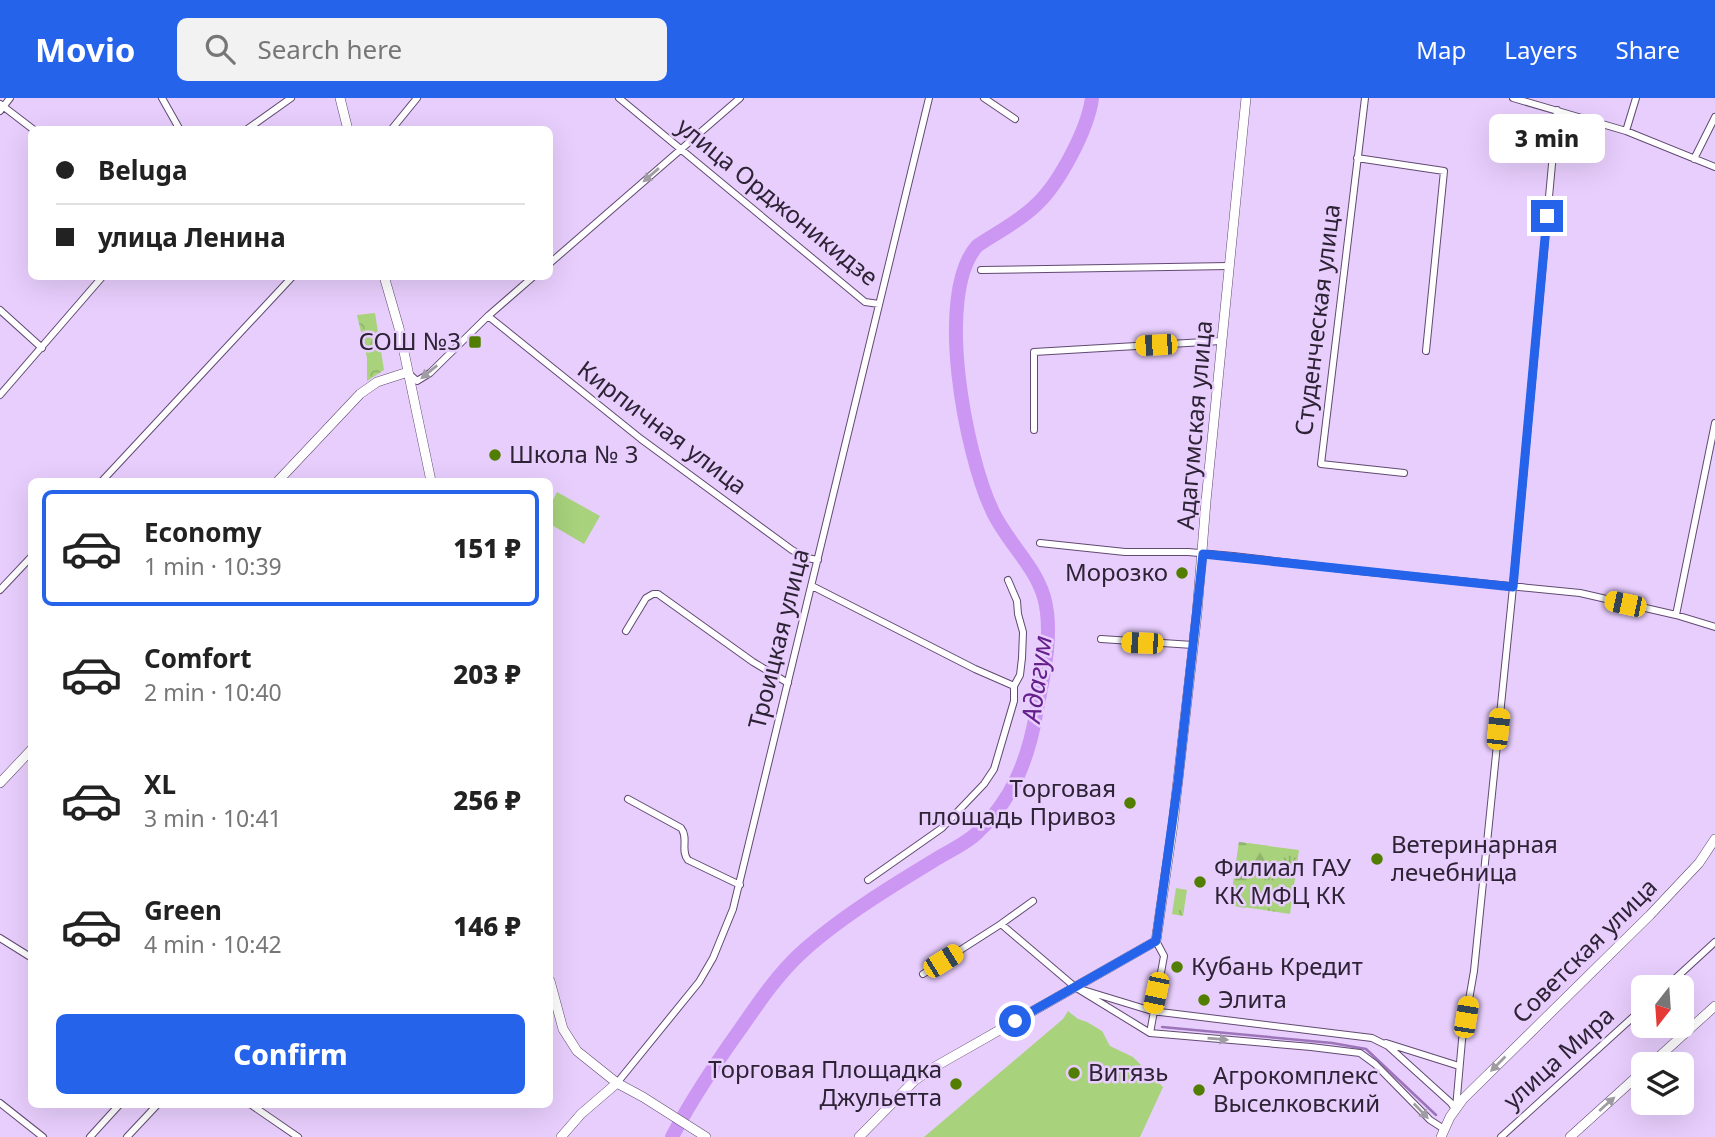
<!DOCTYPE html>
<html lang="en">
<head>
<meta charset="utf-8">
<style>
	body { margin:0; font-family:"Noto Sans",sans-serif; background:#f2f2f2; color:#222; height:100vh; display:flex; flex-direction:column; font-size:26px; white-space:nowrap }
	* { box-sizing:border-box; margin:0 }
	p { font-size:23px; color:#767676 }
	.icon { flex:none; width:38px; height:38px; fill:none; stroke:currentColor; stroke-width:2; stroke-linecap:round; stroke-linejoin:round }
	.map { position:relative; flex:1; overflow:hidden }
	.drawer { position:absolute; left:28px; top:380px; width:525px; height:630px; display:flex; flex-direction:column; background:#fff; border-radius:10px; box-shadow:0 7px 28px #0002 }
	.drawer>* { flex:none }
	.guide { position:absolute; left:28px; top:28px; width:525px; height:154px; border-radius:10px; box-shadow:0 7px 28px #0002; display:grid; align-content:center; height:154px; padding:0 28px; background:#fff }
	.needle { width:46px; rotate:197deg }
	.fabs { position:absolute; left:1631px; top:877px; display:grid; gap:14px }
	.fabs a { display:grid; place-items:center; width:63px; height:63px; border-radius:10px; background:#fff; box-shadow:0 7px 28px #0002; font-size:35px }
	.end { position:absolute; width:32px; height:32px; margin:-16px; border:9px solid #2563eb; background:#fff; box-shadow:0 0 0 4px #fff }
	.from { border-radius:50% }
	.bubble { position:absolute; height:49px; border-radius:10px; background:#fff; box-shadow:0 7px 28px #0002; font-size:23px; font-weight:800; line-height:49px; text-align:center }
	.car { position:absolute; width:21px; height:42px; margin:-21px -10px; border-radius:9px; box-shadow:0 0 5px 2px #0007; background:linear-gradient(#f5c518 24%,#345 0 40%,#f5c518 0 76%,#345 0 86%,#f5c518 0) }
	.guide b { display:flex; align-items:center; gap:24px; height:66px; font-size:26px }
	.guide b+b { border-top:2px solid #e0e0e0 }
	.guide i { width:18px; height:18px; background:#222 }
	ul { padding:12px 0 0; list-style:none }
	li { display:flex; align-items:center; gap:21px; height:116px; margin:0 14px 10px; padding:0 14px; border:4px solid transparent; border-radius:10px }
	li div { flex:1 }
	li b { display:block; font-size:26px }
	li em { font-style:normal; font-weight:800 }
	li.current { border-color:#2563eb }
	li>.icon { width:63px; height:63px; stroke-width:1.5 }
	.primary-button { display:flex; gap:14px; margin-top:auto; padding:14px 28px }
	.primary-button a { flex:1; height:80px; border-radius:10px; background:#2563eb; color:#fff; font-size:28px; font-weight:800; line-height:80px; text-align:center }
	header { display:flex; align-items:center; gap:42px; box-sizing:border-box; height:98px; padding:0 35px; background:#2563eb; color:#fff }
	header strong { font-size:33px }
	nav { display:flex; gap:38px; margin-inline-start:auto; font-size:24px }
	.search { width:490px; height:63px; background:#f2f2f2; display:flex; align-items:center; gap:18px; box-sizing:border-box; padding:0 24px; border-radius:10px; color:#767676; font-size:26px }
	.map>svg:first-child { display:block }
	.grass { fill:url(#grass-tufts) }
	.forest { fill:url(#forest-firs) }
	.park { fill:url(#park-crowns) }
	.garden { fill:#a8d27c }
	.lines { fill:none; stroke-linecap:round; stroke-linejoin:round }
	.stream { stroke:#9c74ba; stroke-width:2.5 }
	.river { stroke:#cc96f3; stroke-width:14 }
	.minor-casing { stroke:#614a71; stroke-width:8 }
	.secondary-casing { stroke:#614a71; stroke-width:10 }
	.minor { stroke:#fff; stroke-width:6 }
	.secondary { stroke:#fff; stroke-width:9 }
	.oneway { fill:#a09ca4 }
	.route { stroke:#2563eb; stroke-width:9 }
	.poi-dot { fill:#517d01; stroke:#e8cefd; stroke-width:2.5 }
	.labels { text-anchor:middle; stroke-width:5; stroke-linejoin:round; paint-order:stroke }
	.street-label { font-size:24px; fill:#2d2335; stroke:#e8cefd }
	.poi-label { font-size:24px; fill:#2d2335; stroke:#e8cefd; text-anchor:start }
	.water-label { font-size:26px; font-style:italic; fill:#641f8b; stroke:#e8cefd }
</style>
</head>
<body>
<header>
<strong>Movio</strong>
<div class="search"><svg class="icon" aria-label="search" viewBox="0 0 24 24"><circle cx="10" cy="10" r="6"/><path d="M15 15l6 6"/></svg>Search here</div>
<nav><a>Map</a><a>Layers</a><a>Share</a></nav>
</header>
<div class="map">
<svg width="1715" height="1039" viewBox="0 0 1715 1039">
	<defs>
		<pattern id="grass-tufts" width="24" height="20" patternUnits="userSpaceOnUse" patternTransform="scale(1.75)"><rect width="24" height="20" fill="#a8d27c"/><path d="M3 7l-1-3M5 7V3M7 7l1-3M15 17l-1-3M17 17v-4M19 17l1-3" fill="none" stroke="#91b46c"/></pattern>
		<pattern id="forest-firs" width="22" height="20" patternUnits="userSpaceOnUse" patternTransform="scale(1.75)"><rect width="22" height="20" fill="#a8d27c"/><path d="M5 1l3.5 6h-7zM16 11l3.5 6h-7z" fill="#91b46c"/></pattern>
		<pattern id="park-crowns" width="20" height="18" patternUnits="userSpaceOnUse" patternTransform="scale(1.75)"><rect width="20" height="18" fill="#a8d27c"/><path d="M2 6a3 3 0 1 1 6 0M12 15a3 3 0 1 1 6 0" fill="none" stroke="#91b46c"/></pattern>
	</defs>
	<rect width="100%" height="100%" fill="#e8cefd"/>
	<!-- grass -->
	<path class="grass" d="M1239 744 1299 752 1290 816 1230 807Z
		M1176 790 1187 792 1183 818 1172 816Z"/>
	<!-- forest -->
	<path class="forest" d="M1239 744 1270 748 1268 757 1270 764 1265 771 1264 787 1249 798 1245 810 1230 807Z"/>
	<!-- park -->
	<path class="park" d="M375 215 384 272 367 283V260L357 217Z"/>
	<!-- garden -->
	<path class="garden" d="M557 394 600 418 584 446 550 426V408Z
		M1068 913 1078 921 1087 924 1102 933 1110 948 1133 959 1163 989 1140 1039H924L1063 921Z"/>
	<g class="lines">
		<!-- stream -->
		<path class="stream" d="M1162 929 1332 945 1366 951 1436 1017"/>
		<!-- river -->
		<path class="river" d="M672 1039C692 1000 716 965 741 930 759 904 778 876 801 855 838 821 890 789 933 763 948 753 965 747 978 734 1012 702 1028 662 1036 616 1043 580 1054 535 1044 499 1034 466 1006 443 992 412 966 357 934 197 977 148 996 135 1020 123 1036 107 1059 86 1088 31 1092 0"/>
		<!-- minor casing -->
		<g class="minor-casing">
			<path id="minor" d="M162 0 180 32
				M619 0 865 204 879 206
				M984 0 1015 21
				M1365 0 1321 366 1404 375
				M1513 0 1626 33 1715 69
				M0 6 34 32
				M0 13 10 0
				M246 32 291 0
				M391 32 417 0
				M1626 33 1636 0
				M1357 60 1444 73 1426 253
				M1694 61 1715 19
				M550 165 740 0
				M981 172 1229 168
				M0 212 42 250
				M488 218 641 341 792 452 807 460 818 462
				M408 275 417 283 430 275 488 218 534 178
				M0 297 103 178
				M1034 332V254L1221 243
				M102 383 293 178
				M1040 445 1125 454H1188L1233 458 1359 473 1580 495 1676 517 1715 529
				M812 488 975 571 1014 588
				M0 492 32 458
				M1676 517 1715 325
				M626 533 646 500 653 496H658L753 564 788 585
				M1101 541 1193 547
				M628 701 681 730C689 740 680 753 688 762L740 787
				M868 782 942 730 984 686 994 671 1014 603V588L1020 577 1022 560 1023 534 1018 516 1017 503 1008 482
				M1001 826 1075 889 1150 935 1311 949 1360 955 1375 966 1430 1022 1444 1031
				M0 840 32 860
				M923 876 1001 826 1033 803
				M1666 889 1715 844
				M1083 892 1152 913 1372 940 1388 948 1451 1005 1455 1011
				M1150 935 1164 858 1156 843
				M1386 945 1459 968
				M617 985 699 884 713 860 733 811 929 0
				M0 1005 43 1039
				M250 1006 298 1039
				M1456 1010 1462 942 1474 873 1513 489 1557 12
				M90 1039 120 1006
				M127 1039 158 1006
				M1501 1039 1643 910"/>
		</g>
		<!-- secondary casing -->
		<g class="secondary-casing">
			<path id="secondary" d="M340 0 348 32
				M384 178 399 230 431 383
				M278 383 360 296 377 284 408 274
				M0 685 32 651
				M550 883 563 931 577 953 617 985 643 999 706 1039
				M1651 966 1715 908
				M561 1039 581 1016 617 985
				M859 1039 914 983 931 971 1156 843 1173 726 1197 515 1206 403 1246 0
				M1441 1039 1450 1019 1463 1001 1650 817 1699 765 1715 741
				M1570 1039 1643 973"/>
		</g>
		<!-- minor -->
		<use href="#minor" class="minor"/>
		<!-- secondary -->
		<use href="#secondary" class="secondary"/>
	</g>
	<!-- one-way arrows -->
	<defs><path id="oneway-solid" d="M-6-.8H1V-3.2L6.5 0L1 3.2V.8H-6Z" transform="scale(1.75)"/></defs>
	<g class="oneway">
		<use href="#oneway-solid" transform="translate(651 77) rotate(139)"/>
		<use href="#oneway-solid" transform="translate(429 274) rotate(141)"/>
		<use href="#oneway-solid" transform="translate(1218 941) rotate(5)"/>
		<use href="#oneway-solid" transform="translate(1498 966) rotate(135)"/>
		<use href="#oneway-solid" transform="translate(1607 1006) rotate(-42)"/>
		<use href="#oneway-solid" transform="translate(1421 1013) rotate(46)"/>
	</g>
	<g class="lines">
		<!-- route -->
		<path class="route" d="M1015 923 1156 843 1178 683 1203 456 1513 489 1547 118"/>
	</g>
	<!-- markers -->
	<g class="poi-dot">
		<rect x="468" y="237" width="14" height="14" rx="3.5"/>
		<circle cx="495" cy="357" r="7"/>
		<circle cx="1182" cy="475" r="7"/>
		<circle cx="1130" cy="705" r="7"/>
		<circle cx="1377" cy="761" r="7"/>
		<circle cx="1200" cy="784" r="7"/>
		<circle cx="1177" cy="869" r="7"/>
		<circle cx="1204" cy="902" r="7"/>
		<circle cx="1074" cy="975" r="7"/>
		<circle cx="956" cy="986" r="7"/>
		<circle cx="1199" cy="992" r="7"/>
	</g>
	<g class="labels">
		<!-- street labels -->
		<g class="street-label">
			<text transform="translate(777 104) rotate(39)" y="8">улица Орджоникидзе</text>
			<text transform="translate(1318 222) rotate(-83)" y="8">Студенческая улица</text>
			<text transform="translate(1195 327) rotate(-85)" y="8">Адагумская улица</text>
			<text transform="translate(662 330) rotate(37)" y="8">Кирпичная улица</text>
			<text transform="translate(779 541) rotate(-76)" y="8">Троицкая улица</text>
			<text transform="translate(1585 853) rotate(-45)" y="8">Советская улица</text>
			<text transform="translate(1559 960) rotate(-42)" y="8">улица Мира</text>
		</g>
		<!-- poi labels -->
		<g class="poi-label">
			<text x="461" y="252" text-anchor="end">СОШ №3</text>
			<text x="509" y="365">Школа № 3</text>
			<text x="1168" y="483" text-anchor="end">Морозко</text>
			<text x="1116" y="699" text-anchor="end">Торговая<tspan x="1116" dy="28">площадь Привоз</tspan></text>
			<text x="1391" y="755">Ветеринарная<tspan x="1391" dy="28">лечебница</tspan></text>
			<text x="1214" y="778">Филиал ГАУ<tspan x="1214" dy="28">КК МФЦ КК</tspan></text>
			<text x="1191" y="877">Кубань Кредит</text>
			<text x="1218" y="910">Элита</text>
			<text x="942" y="980" text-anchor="end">Торговая Площадка<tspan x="942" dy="28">Джульетта</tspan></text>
			<text x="1088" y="983">Витязь</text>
			<text x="1213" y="986">Агрокомплекс<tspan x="1213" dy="28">Выселковский</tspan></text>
		</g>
		<!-- water labels -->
		<g class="water-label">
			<text transform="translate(1037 581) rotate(-82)" y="9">Адагум</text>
		</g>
	</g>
</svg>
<div class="fabs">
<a><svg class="needle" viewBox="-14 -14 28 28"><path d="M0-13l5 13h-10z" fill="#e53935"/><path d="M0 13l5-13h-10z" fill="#767676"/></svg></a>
<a><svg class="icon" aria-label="layers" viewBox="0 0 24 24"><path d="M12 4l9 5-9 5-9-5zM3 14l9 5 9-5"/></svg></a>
</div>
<i class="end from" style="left:1015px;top:923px"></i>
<i class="end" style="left:1547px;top:118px"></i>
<div class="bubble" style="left:1489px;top:16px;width:116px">3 min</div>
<i class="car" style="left:1156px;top:247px;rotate:267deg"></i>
<i class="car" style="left:1625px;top:506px;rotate:282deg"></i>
<i class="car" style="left:1142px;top:545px;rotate:272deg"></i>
<i class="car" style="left:1498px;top:631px;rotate:6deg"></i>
<i class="car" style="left:943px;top:863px;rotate:58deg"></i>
<i class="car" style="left:1156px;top:895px;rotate:192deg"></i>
<i class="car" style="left:1466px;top:919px;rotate:9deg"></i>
<div class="guide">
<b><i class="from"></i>Beluga</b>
<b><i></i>улица Ленина</b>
</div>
<section class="drawer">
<ul>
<li class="current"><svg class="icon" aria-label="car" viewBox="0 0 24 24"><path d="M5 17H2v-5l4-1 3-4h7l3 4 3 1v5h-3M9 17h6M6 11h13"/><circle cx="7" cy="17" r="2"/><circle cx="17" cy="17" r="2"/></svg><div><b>Economy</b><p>1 min · 10:39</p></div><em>151 ₽</em></li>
<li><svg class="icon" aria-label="car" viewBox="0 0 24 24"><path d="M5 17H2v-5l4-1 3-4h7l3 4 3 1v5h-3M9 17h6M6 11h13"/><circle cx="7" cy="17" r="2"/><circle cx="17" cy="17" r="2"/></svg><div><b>Comfort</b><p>2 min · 10:40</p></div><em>203 ₽</em></li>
<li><svg class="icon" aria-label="car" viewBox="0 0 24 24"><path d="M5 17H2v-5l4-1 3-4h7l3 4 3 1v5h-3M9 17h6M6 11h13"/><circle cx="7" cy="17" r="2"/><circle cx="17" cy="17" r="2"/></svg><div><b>XL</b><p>3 min · 10:41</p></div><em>256 ₽</em></li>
<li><svg class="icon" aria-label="car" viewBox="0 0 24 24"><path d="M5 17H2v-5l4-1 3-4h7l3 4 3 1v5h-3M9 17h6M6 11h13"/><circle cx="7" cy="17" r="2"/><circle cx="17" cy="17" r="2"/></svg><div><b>Green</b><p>4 min · 10:42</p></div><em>146 ₽</em></li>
</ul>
<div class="primary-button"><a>Confirm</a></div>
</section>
</div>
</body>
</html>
